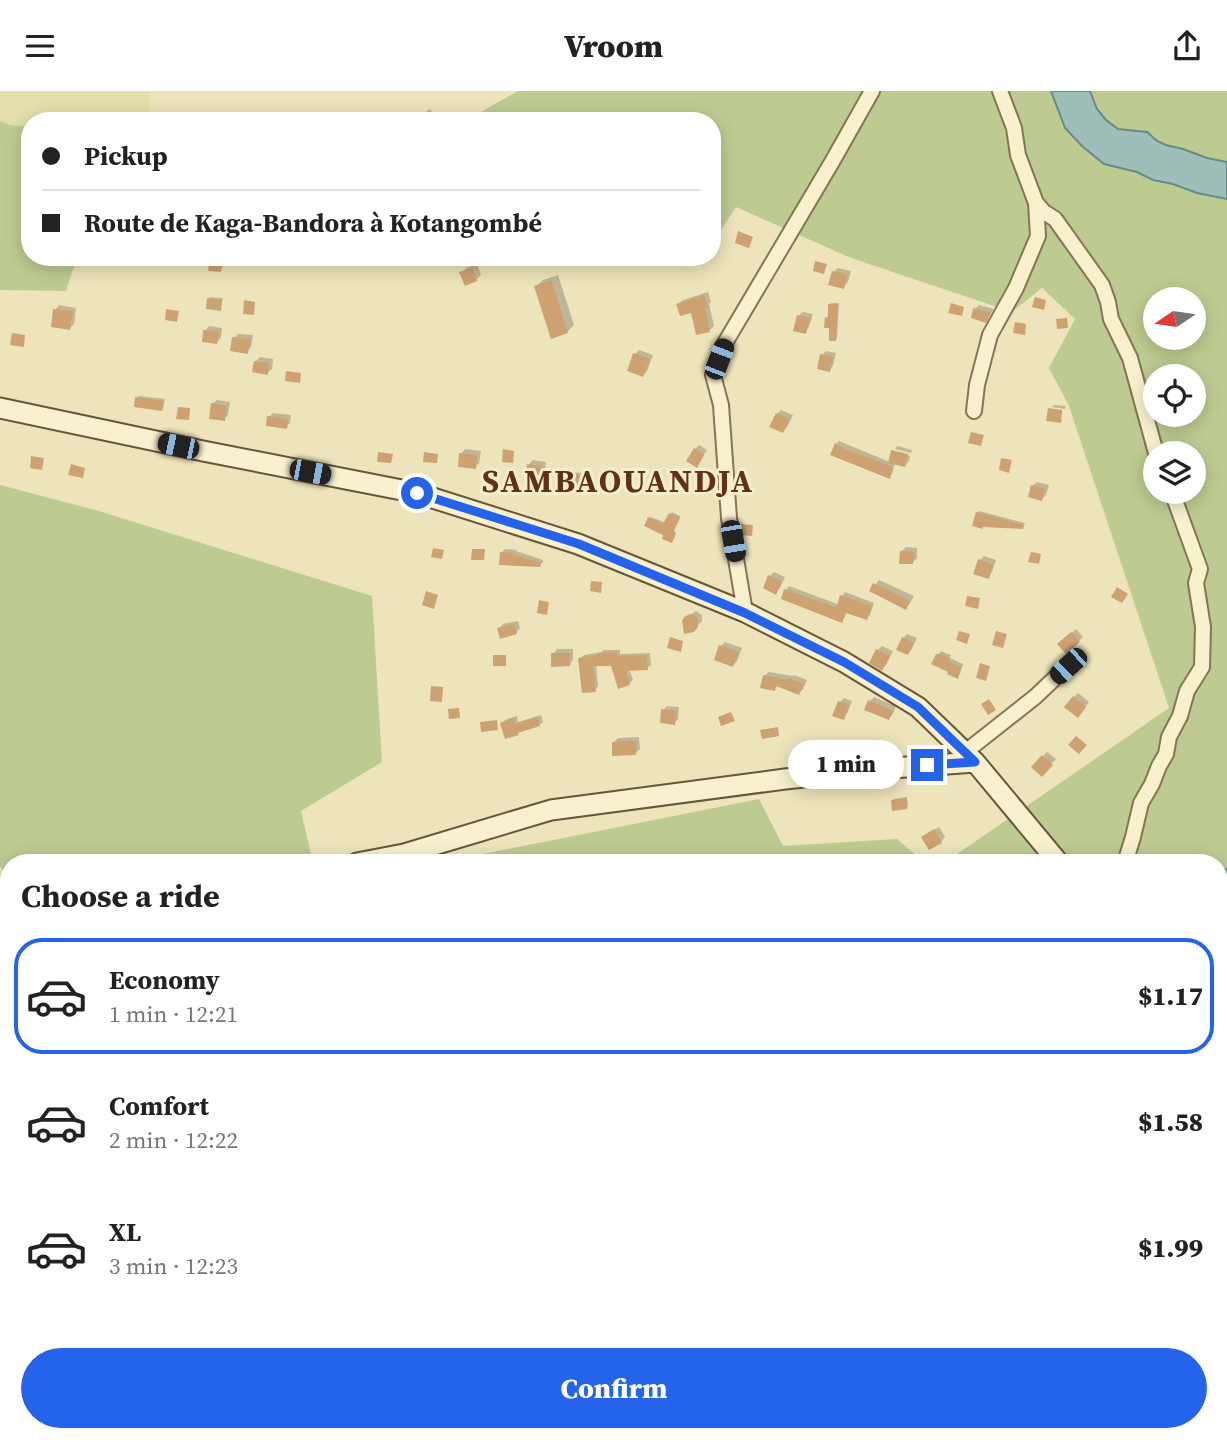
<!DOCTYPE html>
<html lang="en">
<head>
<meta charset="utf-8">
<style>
	body { margin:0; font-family:"Source Serif 4",serif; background:#f6f6f6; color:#222; height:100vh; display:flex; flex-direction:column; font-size:26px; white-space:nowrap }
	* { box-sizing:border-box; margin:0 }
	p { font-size:23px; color:#767676 }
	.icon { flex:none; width:38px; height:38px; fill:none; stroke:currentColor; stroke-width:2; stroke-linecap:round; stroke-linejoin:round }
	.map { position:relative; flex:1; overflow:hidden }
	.panel { position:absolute; left:0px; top:763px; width:1228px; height:588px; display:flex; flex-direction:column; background:#fff; border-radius:28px 28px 0 0; box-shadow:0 4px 18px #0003 }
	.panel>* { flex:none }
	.guide { position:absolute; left:21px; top:21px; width:700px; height:154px; border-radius:28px; box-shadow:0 4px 18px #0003; display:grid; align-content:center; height:154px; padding:0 21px; background:#fff }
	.needle { width:46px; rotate:257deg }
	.fabs { position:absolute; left:1143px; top:196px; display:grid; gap:14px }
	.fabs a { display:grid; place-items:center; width:63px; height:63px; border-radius:50%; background:#fff; box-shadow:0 4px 18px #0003; font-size:35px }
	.end { position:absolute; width:32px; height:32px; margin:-16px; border:9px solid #2563eb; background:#fff; box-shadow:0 0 0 4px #fff }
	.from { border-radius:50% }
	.bubble { position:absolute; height:49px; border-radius:24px; background:#fff; box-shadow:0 4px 18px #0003; font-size:23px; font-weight:800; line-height:49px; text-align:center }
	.car { position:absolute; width:21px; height:42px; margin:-21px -10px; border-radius:9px; box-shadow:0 0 5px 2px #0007; background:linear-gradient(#222 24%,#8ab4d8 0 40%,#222 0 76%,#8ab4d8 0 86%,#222 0) }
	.guide b { display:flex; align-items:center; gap:24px; height:66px; font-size:26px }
	.guide b+b { border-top:2px solid #e0e0e0 }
	.guide i { width:18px; height:18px; background:#222 }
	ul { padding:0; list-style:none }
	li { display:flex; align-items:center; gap:21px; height:116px; margin:0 14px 10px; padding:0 7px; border:4px solid transparent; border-radius:28px }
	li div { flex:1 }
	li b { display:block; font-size:26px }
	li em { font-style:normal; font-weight:800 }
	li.on { border-color:#2563eb }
	li>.icon { width:63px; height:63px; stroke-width:1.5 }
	h2 { padding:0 21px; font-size:32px; line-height:84px }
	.button { display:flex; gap:14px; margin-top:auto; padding:14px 21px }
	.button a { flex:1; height:80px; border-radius:42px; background:#2563eb; color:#fff; font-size:28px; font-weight:800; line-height:80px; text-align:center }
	header { display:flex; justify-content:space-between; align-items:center; height:91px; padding:0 21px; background:#fff; font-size:32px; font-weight:800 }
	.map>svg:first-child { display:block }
	.farmland { fill:#e3e0a9 }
	.green { fill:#becb90; fill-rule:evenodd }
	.water { fill:#9fbeb9; stroke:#678b87; stroke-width:2 }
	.shadow { fill:#0003 }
	.building { fill:#cda170 }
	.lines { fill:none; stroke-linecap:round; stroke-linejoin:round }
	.street-casing { stroke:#857455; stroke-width:18 }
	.secondary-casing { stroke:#665539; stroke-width:23 }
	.primary-casing { stroke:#52412a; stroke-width:24 }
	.street { stroke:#f9f1ce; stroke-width:14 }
	.secondary { stroke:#f9f1ce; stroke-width:19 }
	.primary { stroke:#f3df91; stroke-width:21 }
	.route { stroke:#2563eb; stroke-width:9 }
	.labels { text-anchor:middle; stroke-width:6; stroke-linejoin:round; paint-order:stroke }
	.district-label { font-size:32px; font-weight:bold; letter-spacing:2px; fill:#603019; stroke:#f5eecb }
</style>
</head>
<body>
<header><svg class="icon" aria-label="menu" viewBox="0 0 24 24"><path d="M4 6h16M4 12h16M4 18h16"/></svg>Vroom<svg class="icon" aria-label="share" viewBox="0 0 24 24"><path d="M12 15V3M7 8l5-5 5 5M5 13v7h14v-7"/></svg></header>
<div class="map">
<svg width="1227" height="1351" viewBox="0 0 1227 1351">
	<rect width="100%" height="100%" fill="#eee4bb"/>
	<!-- farmland -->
	<path class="farmland" d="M0 0H151L148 30H30V36L10 34 0 30Z"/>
	<!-- green -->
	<path class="green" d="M518 0H1051L1104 73 1137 81 1153 89 1173 93 1197 102 1227 108V778L1220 780V772H944L1169 617 1069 315 1049 277 1075 228 1042 197 1012 221 851 167 736 116 712 153V30H465ZM1155 208H1194V247H1155ZM1155 285H1194V324H1155ZM1155 362H1194V401H1155Z
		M1090 0H1227V71L1207 67 1183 58 1166 54 1157 50 1147 41 1118 38 1106 29 1097 18Z
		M0 30 10 34 30 36V166H77L66 200 0 199Z
		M0 394 99 420 372 505 382 671 301 720 313 772H9V789L0 775Z
		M759 708 783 755 897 748 925 772H437Z
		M1227 866V980L1220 983V871Z
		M9 877V1342H240L246 1351H0V882Z
		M1220 1065 1227 1078V1136L1220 1140Z
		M291 1342H871L862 1351H299Z"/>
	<!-- water -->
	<path class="water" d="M1051 0H1090L1097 18 1106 29 1118 38 1147 41 1157 50 1166 54 1183 58 1207 67 1227 71V108L1197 102 1173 93 1153 89 1137 81 1104 73 1082 55 1065 37Z
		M1227 778V866L1220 871V780Z
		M240 1342H291L299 1351H246Z"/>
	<!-- shadow -->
	<path class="shadow" d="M430 18 436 28 423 30 420 25Z
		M437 166H457L454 170 440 175Z
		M477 173 481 184 476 189 461 182 466 177Z
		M838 177 851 180 848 191 843 196 833 181Z
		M558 184 574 234 567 241 536 196 543 189Z
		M708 201 711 211 709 213 714 235 710 239 692 220 678 213 683 209Z
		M210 206 223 207 220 219 209 207Z
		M831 212H839L837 247 836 248 827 227Z
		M59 214 76 217 74 233 70 237 55 219Z
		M979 214 994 218 985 230 975 218Z
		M803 221 813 223 809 236 805 241 798 225Z
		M209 235 222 237 221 247 217 251 205 240Z
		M238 243 253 244 251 256 247 261 234 247Z
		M639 259 653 264 647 280 643 284 635 263Z
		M826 260 836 262 833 275 829 280 822 264Z
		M260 266 273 268 272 278 267 282 255 271Z
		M139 305 165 308 163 317 162 318 137 307Z
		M217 309 230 311 228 324 224 328 212 313Z
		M1054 314 1066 315 1065 318 1052 316Z
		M781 319 793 324 787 336 782 340 777 323Z
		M273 322 291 324 290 332 286 336 269 326Z
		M839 350 890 371 894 359V361L910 365 909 370 905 374 895 372 892 383 889 386 836 353Z
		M699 354 707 359 696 375 695 358Z
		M897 355 912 359 911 362 895 358Z
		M465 358 481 360 479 372 475 376 461 363Z
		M533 369 546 371 545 382 541 386 528 374Z
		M570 381 581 382 578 392 568 382Z
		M739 390 742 391 739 402 738 392Z
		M1037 391 1049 394 1046 404 1042 408 1032 395Z
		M979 420 1025 432 1023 436 977 422Z
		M672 421 680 425 674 440 676 441 673 448 666 443 649 427 651 426 666 432Z
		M906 456 917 457V467L912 472 901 461Z
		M505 458 517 459 516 460 543 469V471L540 474 501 462Z
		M984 465 996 469 992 481 988 486 980 469Z
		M774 481 785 486 780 497 776 501 770 485Z
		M879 489 914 505 910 512 906 516 871 499Z
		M789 495 840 514 842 505 845 501 874 512 870 524 867 527 847 521 842 530 783 507 786 499Z
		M696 520 702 524V530L693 539 686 527Z
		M518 530 520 537 516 542 499 538 503 533Z
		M1076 538 1083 546 1079 550 1064 549Z
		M907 543 917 547 912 558 908 562 903 547Z
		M725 551 742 557 737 570 733 574 721 555Z
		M882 555 893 560 886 574 882 578 878 559Z
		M557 558H573V569L569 574 553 563Z
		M604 559H620V563L650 562 651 574 647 577 629 578 633 589 629 593 612 573H596L598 595 595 599 580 568 584 564 601 561Z
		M941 560 951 564 950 567 963 573 960 583 957 586 938 564Z
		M769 581 793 585 794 584 807 589 803 598 799 602 779 594 774 598 764 585Z
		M1078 602 1089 611 1082 620 1074 606Z
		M874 606 896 615 893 623 889 627 870 610Z
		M844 607 852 610 847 623 843 627 840 611Z
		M667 615 679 616 678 628 674 632 663 619Z
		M541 624 543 631 539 634 520 639 502 632 505 629 517 625 518 631Z
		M639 646 640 658 635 663 614 651 618 647Z
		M1047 661 1056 668 1042 683 1034 676Z
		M907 706 908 715 907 717 893 709 894 708Z
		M939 736 945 746 941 751 928 742Z
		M1227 992V1026L1223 1028 1220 1022 1224 1017 1220 1010V997Z
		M1226 1163 1227 1167V1193L1220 1196V1166Z"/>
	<!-- building -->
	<path class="building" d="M738 140 753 146 749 157 735 152Z
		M210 168 223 170 221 181 208 180Z
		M815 170 827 173 824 183 813 180Z
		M472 177 477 190 465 195 459 181Z
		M832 180 847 184 844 198 828 194Z
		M551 189 568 242 551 248 534 195Z
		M704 204 708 217H705L710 241 696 244 691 222 680 225 676 213Z
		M1035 206 1046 209 1044 219 1032 216Z
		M207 207 222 209 221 220 206 218Z
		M244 209 255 211 254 224 243 223Z
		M951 212 964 216 962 225 948 222Z
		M828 213H838L836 250H829V237H824L825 226 828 227Z
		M973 217 991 222 986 232 971 227Z
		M53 218 73 220 70 239 51 236Z
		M166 218 179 220 177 231 165 229Z
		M797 224 810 227 806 243 793 240Z
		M1067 227 1068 237 1057 238 1056 228Z
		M1015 231 1026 233 1025 244 1013 242Z
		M203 239 219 241 217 253 202 251Z
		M12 242 25 244 24 256 10 254Z
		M232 246 250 248 248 263 230 260Z
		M633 262 650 268 643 286 627 280Z
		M820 263 833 266 830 281 817 278Z
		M254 270 269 272 268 284 252 281Z
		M286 280 301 282 300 292 285 290Z
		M135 306 164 310 162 320 134 316Z
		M211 312 226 315 225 330 209 328Z
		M178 316 190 317 189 329 176 328Z
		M1048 317 1062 319 1061 332 1046 330Z
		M776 322 790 329 783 342 769 336Z
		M267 325 288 328 287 338 266 335Z
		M971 341 984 344 981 355 968 352Z
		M835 352 845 358 893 376 890 388 830 364Z
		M694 357 704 364 697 377 686 370Z
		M503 358 514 360 513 372 502 371Z
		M891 359 908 363 905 376 888 372Z
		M378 361 393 363 391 372 377 371Z
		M424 361 438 363 437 372 423 371Z
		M459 362 477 364 476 378 458 376Z
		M31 365 44 367 42 379 30 377Z
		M1001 367 1012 369 1009 382 999 379Z
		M71 373 85 377 83 387 68 384Z
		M527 373 543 375 541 388 525 386Z
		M566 382 580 384 579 394 565 392Z
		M1031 394 1045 398 1042 410 1028 406Z
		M976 421 1024 434 1023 438 983 436V438L972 435Z
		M669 422 680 427 673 441 676 443 672 452 662 448 663 444 644 435 648 426 663 433Z
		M740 433 753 434 752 445 742 444Z
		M433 457 444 459 442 468 431 466Z
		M472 458H485L484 469H471Z
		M900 460 914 461 913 473H899Z
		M500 461 514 462V464L541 472 540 476 499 474Z
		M1031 461 1041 463 1039 473 1028 471Z
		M978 468 993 474 989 488 973 483Z
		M768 484 782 490 776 504 763 497Z
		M591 490 602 491 601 502 590 500Z
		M873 492 910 510 906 519 869 500Z
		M1117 496 1128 503 1122 512 1111 506Z
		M784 498 834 516 837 515 840 504 872 515 867 529 846 522 842 532 781 508Z
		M426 500 438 504 434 518 422 514Z
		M967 505 980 507 978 518 965 515Z
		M539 509 549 511 547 524 537 522Z
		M690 523 696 525 698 528V536L694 541 684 543 682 530 684 526Z
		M514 533 517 543 500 548 497 537Z
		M959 540 970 543 967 553 956 549Z
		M996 540 1007 543 1003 557 992 554Z
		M1071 541 1080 551 1066 563 1057 553Z
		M670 546 683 550 681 561 667 557Z
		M902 546 914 552 908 564 896 559Z
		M719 554 739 561 733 576 714 569Z
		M876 558 890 565 882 580 869 572Z
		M617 561V565L647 564 648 579 626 580 630 594 618 598 611 575H593L596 601 582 602 578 567 598 564V562Z
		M551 562H570V575L551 576Z
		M936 563H940L950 567 948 570 961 576 958 588 947 583 948 581 931 573Z
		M493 564H506V575H493Z
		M980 572 990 575 986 590 976 587Z
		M763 584 788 589V587L804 593 799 604 776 595 775 600 760 597Z
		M431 595 443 596 442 611 430 610Z
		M1073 605 1086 616 1078 627 1064 616Z
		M989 608 996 619 988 624 981 613Z
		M868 609 893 620 889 629 864 619Z
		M838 610 849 614 844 629 832 625Z
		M459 617 460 627 449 628 448 618Z
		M661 618 676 620 675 634 660 632Z
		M731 621 735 630 721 635 718 626Z
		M538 626 540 635 518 642 519 644 505 648 500 632 513 627 515 633Z
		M497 629 498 639 481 641 480 631Z
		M778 636 779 645 762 648 760 639Z
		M1076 645 1087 654 1079 663 1068 654Z
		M636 650V664L612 665V651Z
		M1042 664 1053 674 1042 686 1031 676Z
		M906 707 907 718 892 720 891 709Z
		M934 738 942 752 929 759 921 746Z"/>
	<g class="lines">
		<!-- street casing -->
		<g class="street-casing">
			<path id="street" d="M1036 112 1044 121 1055 128 1102 194 1108 211 1111 228 1130 267 1156 362
				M974 320 977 294 990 244 1016 197 1038 145 1036 112 1018 64 1014 37 1000 0
				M745 521 729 427 721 314 713 284 725 252 832 71 872 0
				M964 662 1035 606 1075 568
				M1125 772 1133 746 1141 712 1152 693 1159 675 1166 663 1169 646 1180 625 1187 600 1202 576 1203 536 1196 492 1200 478 1172 401
				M1220 971 1227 970
				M1220 1043 1227 1053
				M1116 1342 1119 1351
				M506 1351 511 1342"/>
		</g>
		<!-- secondary casing -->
		<g class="secondary-casing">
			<path id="secondary" d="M0 317 203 360 417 402 578 453 745 521 844 571 918 616 975 671 1059 772
				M357 772 404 763 551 719 785 688 879 678 975 671
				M0 823 9 822
				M1220 935 1227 942"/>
		</g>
		<!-- primary casing -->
		<g class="primary-casing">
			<path id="primary" d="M1220 1266 1227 1263
				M980 1351 995 1342"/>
		</g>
		<!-- street -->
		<use href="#street" class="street"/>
		<!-- secondary -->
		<use href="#secondary" class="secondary"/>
		<!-- primary -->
		<use href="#primary" class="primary"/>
	</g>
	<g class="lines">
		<!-- route -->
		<path class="route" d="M417 402 579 453 745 522 844 571 918 616 975 671 927 674"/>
	</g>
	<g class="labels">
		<!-- district labels -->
		<g class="district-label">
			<text x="618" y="401">SAMBAOUANDJA</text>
		</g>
	</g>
</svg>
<div class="fabs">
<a><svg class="needle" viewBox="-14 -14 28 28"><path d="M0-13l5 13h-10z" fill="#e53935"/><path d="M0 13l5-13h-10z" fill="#767676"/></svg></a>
<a><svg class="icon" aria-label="locate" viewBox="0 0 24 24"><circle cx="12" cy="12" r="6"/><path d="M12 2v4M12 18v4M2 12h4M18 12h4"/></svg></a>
<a><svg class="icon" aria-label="layers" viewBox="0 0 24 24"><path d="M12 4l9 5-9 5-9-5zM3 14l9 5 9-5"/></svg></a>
</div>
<i class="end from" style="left:417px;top:402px"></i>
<i class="end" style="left:927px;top:674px"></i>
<div class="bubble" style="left:788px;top:649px;width:116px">1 min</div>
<i class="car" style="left:719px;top:268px;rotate:21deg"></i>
<i class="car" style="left:178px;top:355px;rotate:282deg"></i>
<i class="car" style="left:310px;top:381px;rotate:101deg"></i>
<i class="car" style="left:733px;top:450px;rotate:170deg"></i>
<i class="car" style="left:1068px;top:575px;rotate:227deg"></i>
<div class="guide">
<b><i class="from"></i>Pickup</b>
<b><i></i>Route de Kaga-Bandora à Kotangombé</b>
</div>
<section class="panel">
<h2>Choose a ride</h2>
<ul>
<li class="on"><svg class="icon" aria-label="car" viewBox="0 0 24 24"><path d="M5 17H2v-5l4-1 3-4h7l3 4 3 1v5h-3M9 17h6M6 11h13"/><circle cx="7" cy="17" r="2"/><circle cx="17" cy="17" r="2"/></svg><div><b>Economy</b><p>1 min · 12:21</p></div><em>$1.17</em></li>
<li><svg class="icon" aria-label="car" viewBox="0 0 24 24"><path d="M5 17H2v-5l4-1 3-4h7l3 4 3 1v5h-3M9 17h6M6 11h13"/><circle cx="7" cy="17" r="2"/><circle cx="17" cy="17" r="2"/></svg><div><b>Comfort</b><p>2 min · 12:22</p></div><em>$1.58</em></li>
<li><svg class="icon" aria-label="car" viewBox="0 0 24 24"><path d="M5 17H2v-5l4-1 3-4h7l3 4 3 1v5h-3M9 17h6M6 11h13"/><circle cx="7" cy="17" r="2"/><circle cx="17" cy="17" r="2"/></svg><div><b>XL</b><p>3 min · 12:23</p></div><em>$1.99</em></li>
</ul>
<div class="button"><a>Confirm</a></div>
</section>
</div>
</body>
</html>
